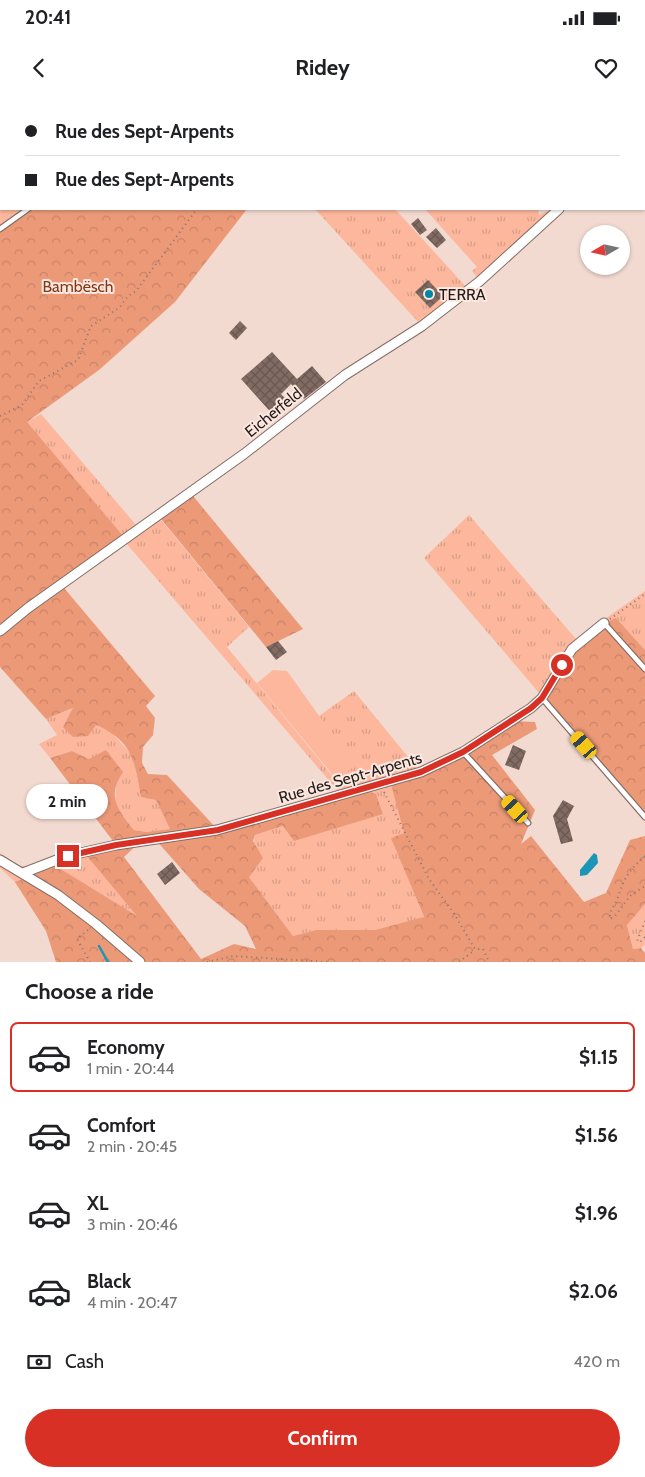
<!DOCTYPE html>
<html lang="en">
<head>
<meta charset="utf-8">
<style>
	body { margin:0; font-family:Cabin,sans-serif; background:#f6f6f6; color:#202124; height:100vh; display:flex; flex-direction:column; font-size:19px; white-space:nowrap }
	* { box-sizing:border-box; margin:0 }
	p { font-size:16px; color:#757577 }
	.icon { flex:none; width:28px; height:28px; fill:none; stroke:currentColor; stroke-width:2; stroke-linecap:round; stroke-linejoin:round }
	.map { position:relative; height:862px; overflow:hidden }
	.details { display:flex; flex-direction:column; background:#fff; flex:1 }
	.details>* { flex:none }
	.banner { position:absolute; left:0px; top:0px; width:645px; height:110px; box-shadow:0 1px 4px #0004; display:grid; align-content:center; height:110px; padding:0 25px; background:#fff }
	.needle { width:32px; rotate:261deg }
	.buttons { position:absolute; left:580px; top:125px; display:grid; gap:10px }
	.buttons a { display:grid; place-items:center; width:50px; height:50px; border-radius:50%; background:#fff; box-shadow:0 1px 4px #0004; font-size:25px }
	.end { position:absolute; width:22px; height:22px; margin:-11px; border:6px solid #d93025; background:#fff; box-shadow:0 0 0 2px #fff }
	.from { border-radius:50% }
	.bubble { position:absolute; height:35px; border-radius:18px; background:#fff; box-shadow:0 1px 4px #0004; font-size:16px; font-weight:700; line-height:35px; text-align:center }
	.car { position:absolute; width:15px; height:30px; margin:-15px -8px; border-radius:6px; box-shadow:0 0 4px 1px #0007; background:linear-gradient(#f5c518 24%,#345 0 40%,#f5c518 0 76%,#345 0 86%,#f5c518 0) }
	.banner b { display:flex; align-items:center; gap:18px; height:48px; font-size:19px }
	.banner b+b { border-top:1px solid #e0e0e0 }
	.banner i { width:12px; height:12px; background:#202124 }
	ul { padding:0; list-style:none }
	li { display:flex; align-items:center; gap:15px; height:70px; margin:0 10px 8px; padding:0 15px; border:2px solid transparent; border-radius:8px }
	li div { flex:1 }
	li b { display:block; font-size:19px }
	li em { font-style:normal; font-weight:700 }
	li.on { border-color:#d93025 }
	li>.icon { width:45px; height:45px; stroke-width:1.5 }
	h2 { padding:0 25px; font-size:22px; line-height:60px }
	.pay { display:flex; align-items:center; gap:12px; height:55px; padding:0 25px; font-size:19px }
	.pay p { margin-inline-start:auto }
	.button { display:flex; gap:10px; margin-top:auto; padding:10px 25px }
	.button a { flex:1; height:58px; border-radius:30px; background:#d93025; color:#fff; font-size:20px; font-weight:700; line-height:58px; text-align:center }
	.status { display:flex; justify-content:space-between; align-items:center; height:35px; padding:0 25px; background:#fff; direction:ltr }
	.status svg { height:14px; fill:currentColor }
	header { display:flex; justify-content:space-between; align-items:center; height:65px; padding:0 25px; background:#fff; font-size:22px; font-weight:700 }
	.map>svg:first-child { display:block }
	.grass { fill:url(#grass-tufts) }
	.forest { fill:url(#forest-crowns); fill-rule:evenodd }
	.garden { fill:#fcb79d }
	.water { fill:#1c96b8 }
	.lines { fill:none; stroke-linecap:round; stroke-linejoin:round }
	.stream { stroke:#1c96b8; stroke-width:2.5 }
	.building { fill:url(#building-cross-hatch) }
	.lane-casing { stroke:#836e66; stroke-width:7 }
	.street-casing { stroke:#836e66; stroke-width:11 }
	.path { stroke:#877771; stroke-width:2; stroke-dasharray:1 4; stroke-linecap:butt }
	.lane { stroke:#fff; stroke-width:4.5 }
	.street { stroke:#fff; stroke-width:9 }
	.route { stroke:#d93025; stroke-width:6 }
	.poi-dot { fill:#0087a8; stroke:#fce8e0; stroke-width:2 }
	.labels { text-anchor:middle; stroke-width:4; stroke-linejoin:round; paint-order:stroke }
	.park-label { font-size:16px; fill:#833817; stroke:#fce8e0 }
	.poi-label { font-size:16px; fill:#251c19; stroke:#fce8e0; text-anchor:start }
	.street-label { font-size:16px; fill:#251c19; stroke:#fce8e0 }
</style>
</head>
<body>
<div class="status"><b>20:41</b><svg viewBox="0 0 49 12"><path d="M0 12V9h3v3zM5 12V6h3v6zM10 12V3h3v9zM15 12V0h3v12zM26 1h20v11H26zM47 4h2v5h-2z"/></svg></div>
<header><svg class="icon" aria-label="back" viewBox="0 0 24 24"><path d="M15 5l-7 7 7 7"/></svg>Ridey<svg class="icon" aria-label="heart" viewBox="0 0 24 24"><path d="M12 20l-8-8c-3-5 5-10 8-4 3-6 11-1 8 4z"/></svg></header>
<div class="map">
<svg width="645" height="862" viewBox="0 0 645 862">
	<defs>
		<pattern id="grass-tufts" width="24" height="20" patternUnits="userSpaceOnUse" patternTransform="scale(1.25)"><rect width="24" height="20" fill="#fcb79d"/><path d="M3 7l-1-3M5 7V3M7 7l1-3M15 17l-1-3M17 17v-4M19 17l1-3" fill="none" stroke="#d89d87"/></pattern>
		<pattern id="forest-crowns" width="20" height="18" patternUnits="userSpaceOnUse" patternTransform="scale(1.25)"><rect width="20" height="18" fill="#ec9978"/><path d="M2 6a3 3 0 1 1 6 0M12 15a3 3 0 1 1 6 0" fill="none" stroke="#ca8367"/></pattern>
		<pattern id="building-cross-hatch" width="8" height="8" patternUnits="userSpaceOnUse" patternTransform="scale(1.25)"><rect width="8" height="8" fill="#816b63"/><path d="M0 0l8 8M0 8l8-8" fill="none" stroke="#695751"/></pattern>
	</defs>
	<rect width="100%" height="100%" fill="#f2dad0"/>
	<!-- grass -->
	<path class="grass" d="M297 0H479L480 1H297Z
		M0 43 1 109H28L0 129Z
		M315 109H395L469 190 480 181 472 171 477 167 425 109H538L539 115 553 109H565L479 187 425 229 344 281 161 420 249 527 227 547 335 679 354 666 319 616 354 591 418 669C461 649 506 627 540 594L424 458 469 415 576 539 645 491V550L616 518 542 598 465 654 422 675 404 733 392 738 424 818 375 830H316L293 836 249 777 255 735 283 726 383 714 376 694 338 691 126 443 64 488 59 482 27 322 41 314 137 426 419 223Z
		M74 608 96 625 111 632 133 656 141 697 156 699 170 729 146 732 134 730 115 705 116 682 89 659 72 651 50 658 39 644 57 635 46 619Z
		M113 741 138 817 56 766 15 782 0 768V753L20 766H28L66 751Z
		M645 804V845L641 848 633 849 627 824Z"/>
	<!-- forest -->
	<path class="forest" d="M0 0H297L1 1V45Z
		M28 109H247L175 202 99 270 27 322 123 436 59 482 155 596 146 606 155 618 153 635 143 647 142 663 148 674 167 675 218 730 367 691 376 694 383 714 294 741 283 726 255 735 253 741 263 758 249 777 293 836 316 830H375L424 817 391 738 404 733 391 684 441 667 515 621 535 622 537 629 492 655 535 710 521 744 531 736 584 802 606 793 630 740 645 736V804L627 825 633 849 641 848 645 853V862H56L46 831 15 782 56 766 137 816 87 756 116 745 50 658 72 651 89 659 106 650 123 672C106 697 118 710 134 730L146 732 170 729 156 700 141 697C134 661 134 642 96 625L88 636 73 637 63 627 73 608 46 619 0 567V129ZM155 739 199 789 245 826 256 849 234 844 201 859 124 757 141 741Z
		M193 396 303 529 266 547 161 419Z
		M616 518 645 550V717L542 598C562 565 578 535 616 518Z"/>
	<!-- garden -->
	<path class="garden" d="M273 570 287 571 355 666 336 679 257 583Z"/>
	<!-- water -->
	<path class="water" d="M594 753 597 755 598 763 587 775 580 776V770Z"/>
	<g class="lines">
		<!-- stream -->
		<path class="stream" d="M99 846 108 862"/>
	</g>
	<!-- building -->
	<path class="building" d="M418 118 427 130 420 135 411 124Z
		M436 128 446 140 437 148 426 137Z
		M428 180 443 196 430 208 415 192Z
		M240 221 247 228 236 240 229 233Z
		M272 252 297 279 312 266 326 282 304 299 291 284 281 294 291 305 276 318 241 279Z
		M278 541 287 552 276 560 266 547Z
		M513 645 526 651 519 670 505 665Z
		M563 700 574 706 567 719 573 741 561 744 553 716Z
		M172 762 180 773 165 785 157 774Z"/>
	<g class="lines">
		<!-- lane casing -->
		<g class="lane-casing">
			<path id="lane" d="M111 1 112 0
				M0 129 28 109
				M604 523 645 569
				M542 598 645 717
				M463 652 528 723"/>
		</g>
		<!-- street casing -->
		<g class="street-casing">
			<path id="street" d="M644 62 645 61
				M0 531 28 508 244 354 345 275 422 226 480 181 559 109
				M0 760 58 795 96 824 140 862
				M23 773 67 756 116 745 217 730 421 672 463 652 531 608 542 598 572 549 604 523"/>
		</g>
		<!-- path -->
		<path class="path" d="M289 1V0
			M0 316 22 305 39 281 78 260 91 226 119 208 128 196 136 191 197 109
			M610 519 645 494
			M384 692 429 779 453 812 475 849H483L489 862
			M645 756C627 773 625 776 617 800 614 807 609 811 610 819L615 816 630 796 645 786
			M645 821 637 841H641L645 837
			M88 830 77 839 90 862
			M207 862 233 856 327 862
			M459 862 475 850"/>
		<!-- lane -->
		<use href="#lane" class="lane"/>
		<!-- street -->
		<use href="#street" class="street"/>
	</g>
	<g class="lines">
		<!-- route -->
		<path class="route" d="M68 756 116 745 218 730 421 672 463 652 531 608 542 598 562 565"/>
	</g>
	<!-- markers -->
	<circle class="poi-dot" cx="429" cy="194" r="5"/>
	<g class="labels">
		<!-- park labels -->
		<g class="park-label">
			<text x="78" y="192">Bambësch</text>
		</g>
		<!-- poi labels -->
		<g class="poi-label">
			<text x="439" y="200">TERRA</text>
		</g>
		<!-- street labels -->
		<g class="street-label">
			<text transform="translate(273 312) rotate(-39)" y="6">Eicherfeld</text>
			<text transform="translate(350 677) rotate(-16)" y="6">Rue des Sept-Arpents</text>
		</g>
	</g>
</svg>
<div class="buttons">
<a><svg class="needle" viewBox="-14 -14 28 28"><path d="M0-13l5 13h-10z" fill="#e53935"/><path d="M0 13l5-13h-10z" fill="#757577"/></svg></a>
</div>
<i class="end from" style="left:562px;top:565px"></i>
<i class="end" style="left:68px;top:756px"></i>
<div class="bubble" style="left:26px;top:684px;width:82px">2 min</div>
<i class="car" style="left:584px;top:645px;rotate:319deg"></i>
<i class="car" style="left:515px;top:709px;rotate:318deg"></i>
<div class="banner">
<b><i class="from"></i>Rue des Sept-Arpents</b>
<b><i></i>Rue des Sept-Arpents</b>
</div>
</div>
<section class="details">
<h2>Choose a ride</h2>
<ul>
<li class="on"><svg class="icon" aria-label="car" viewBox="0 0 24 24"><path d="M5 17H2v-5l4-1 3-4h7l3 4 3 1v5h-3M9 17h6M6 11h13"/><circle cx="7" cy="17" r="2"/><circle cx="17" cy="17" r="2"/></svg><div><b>Economy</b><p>1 min · 20:44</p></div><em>$1.15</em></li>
<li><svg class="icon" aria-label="car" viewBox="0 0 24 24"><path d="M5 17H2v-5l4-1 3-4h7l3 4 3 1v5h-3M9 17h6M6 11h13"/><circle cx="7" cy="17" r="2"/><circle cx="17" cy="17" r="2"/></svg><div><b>Comfort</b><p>2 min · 20:45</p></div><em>$1.56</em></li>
<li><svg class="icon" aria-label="car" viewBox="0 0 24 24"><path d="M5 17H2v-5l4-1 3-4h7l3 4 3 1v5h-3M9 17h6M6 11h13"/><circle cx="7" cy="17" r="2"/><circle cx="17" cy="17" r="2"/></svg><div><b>XL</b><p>3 min · 20:46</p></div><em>$1.96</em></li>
<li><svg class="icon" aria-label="car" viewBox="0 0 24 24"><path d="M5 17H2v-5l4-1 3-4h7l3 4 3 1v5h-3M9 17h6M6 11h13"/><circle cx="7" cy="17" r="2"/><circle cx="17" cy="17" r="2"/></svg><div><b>Black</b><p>4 min · 20:47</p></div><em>$2.06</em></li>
</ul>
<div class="pay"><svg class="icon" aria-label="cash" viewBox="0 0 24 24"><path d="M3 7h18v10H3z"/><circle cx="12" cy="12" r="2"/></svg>Cash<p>420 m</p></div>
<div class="button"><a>Confirm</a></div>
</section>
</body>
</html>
